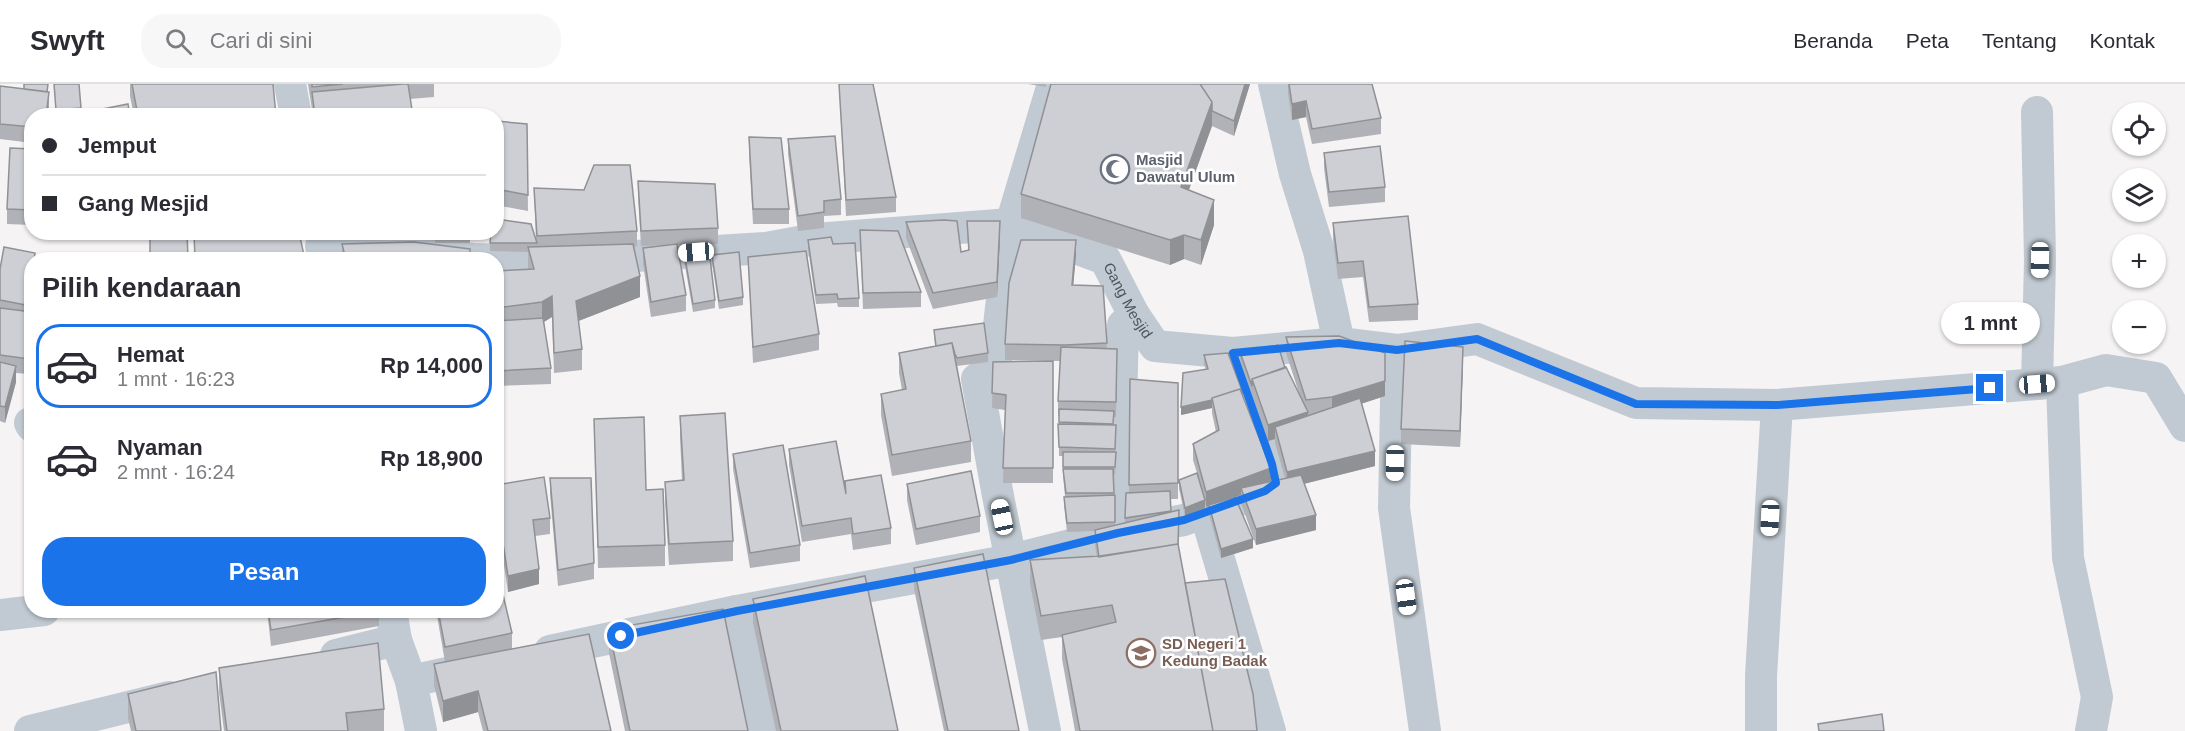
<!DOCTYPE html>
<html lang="id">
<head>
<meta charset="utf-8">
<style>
	body { margin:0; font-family:Helvetica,sans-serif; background:#f7f7f7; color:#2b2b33; height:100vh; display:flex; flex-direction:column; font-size:22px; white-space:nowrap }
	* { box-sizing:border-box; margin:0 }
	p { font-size:20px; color:#7c7c81 }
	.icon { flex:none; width:33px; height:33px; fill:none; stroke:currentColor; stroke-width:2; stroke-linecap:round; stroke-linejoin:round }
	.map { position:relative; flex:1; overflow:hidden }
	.sheet { position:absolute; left:24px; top:168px; width:480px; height:366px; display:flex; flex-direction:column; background:#fff; border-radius:24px; box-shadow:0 2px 4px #0004 }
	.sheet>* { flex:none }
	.top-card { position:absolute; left:24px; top:24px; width:480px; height:132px; border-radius:24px; box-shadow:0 2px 4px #0004; display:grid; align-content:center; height:132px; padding:0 18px; background:#fff }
	.controls { position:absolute; left:2112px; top:18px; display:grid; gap:12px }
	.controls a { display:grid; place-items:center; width:54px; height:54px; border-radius:50%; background:#fff; box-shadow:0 2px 4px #0004; font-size:30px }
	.end { position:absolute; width:27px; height:27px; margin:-14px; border:8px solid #1a73e8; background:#fff; box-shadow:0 0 0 3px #fff }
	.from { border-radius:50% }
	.bubble { position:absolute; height:42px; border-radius:21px; background:#fff; box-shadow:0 2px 4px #0004; font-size:20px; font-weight:800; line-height:42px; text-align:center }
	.car { position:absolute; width:18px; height:36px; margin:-18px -9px; border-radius:8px; box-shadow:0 0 4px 2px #0007; background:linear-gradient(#fff 24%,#345 0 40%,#fff 0 76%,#345 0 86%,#fff 0) }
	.top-card b { display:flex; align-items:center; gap:21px; height:57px; font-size:22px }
	.top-card b+b { border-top:2px solid #e1e1e2 }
	.top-card i { width:15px; height:15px; background:#2b2b33 }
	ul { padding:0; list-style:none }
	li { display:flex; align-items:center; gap:18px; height:84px; margin:0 12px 9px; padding:0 6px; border:3px solid transparent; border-radius:24px }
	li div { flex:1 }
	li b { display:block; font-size:22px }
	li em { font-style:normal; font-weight:800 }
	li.selected { border-color:#1a73e8 }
	li>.icon { width:54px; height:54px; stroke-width:1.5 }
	h2 { padding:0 18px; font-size:27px; line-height:72px }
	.cta { display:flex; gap:12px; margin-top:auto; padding:12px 18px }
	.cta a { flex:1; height:69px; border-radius:24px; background:#1a73e8; color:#fff; font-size:24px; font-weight:800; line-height:69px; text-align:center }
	header { display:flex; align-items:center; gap:36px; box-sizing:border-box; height:84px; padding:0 30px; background:#fff; border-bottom:2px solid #e1e1e2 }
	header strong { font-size:28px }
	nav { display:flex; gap:33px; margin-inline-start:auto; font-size:21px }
	.search { width:420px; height:54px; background:#f7f7f7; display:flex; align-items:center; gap:15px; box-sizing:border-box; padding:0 21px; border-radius:24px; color:#7c7c81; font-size:22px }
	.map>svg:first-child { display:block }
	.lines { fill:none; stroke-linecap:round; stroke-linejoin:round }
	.minor { stroke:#c1cad2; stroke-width:32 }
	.wall { fill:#b0b2b7 }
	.shaded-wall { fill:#909195 }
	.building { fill:#cdcfd5; stroke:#909195; stroke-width:1.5 }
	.route { stroke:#1a73e8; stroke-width:8 }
	.labels { text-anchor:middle; stroke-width:5; stroke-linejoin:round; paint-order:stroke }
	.worship-label { font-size:15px; font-weight:bold; fill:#5b616d; stroke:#fff; text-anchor:start }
	.street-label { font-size:15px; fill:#4a5661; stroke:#fff }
	.education-label { font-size:15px; font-weight:bold; fill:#785e54; stroke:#fff; text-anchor:start }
</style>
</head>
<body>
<header>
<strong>Swyft</strong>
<div class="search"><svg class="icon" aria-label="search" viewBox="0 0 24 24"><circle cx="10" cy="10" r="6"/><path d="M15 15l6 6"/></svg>Cari di sini</div>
<nav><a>Beranda</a><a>Peta</a><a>Tentang</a><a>Kontak</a></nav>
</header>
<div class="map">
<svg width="2185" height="647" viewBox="0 0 2185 647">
	<rect width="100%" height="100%" fill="#f5f3f3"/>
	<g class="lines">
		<!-- minor -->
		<g class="minor">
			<path d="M290 0 296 32"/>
			<path d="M1274 0 1295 90 1319 167 1339 259"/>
			<path d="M1011 140 1053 0"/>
			<path d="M1020 144C1003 187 999 234 996 280L977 295 998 412 1045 647"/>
			<path id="s1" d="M321 162 473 175 554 177 766 164 815 155 1011 140 1105 175 1134 231 1155 262 1233 269 1339 259 1397 266 1477 255 1636 319 1777 321 2062 298 2106 286 2156 294 2185 342"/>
			<path d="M1397 266 1394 424 1425 647"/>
			<path d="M2062 298 2068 474 2097 613 2091 647"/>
			<path d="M2037 300 2040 176 2037 28"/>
			<path d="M30 339 32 342"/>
			<path d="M1205 428 1270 647"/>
			<path d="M1118 449 1123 241 1134 231"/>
			<path d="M391 526 396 556 411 597 421 647"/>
			<path d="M737 527 762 647"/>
			<path d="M0 531 44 526"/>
			<path d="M550 567 737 527 1011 476 1118 449 1184 436 1265 407 1276 399 1272 380 1233 269"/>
			<path d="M336 571 396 556"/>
			<path d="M411 597 475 583"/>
			<path d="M30 647 169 613"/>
			<path d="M1761 647V592L1777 321"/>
		</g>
	</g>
	<!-- wall -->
	<path class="wall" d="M54 0H79L81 32H56Z
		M130 0H273L276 32H134L130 12Z
		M308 0H434V13L410 15 413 32H313Z
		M839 0 896 113V128L846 132Z
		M1028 0H1046V3Z
		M1250 0 1234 52 1212 42 1189 106 1214 141 1201 181 1184 175 1170 181 1021 134V110Z
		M1288 0H1372L1381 34V50L1312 60 1306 33 1292 36 1288 9Z
		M0 2 48 8 49 23 48 32H32V59L0 55Z
		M496 37 527 40 528 127 496 121Z
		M749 53 789 125V140H753L749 69Z
		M788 55 841 115V131L824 132V144L798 147 788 70Z
		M32 65V141L7 140V125Z
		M1324 69 1385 103V118L1329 123 1324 84Z
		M638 97 718 144V160L677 161 686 211V227L651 233 643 180V164L669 161 641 162 638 112Z
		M534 104 637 147V162L634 163 640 213 578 237 582 265V286L554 289 552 233 544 238 551 284V300L496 302V187L528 185V168L490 167V159L536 158Z
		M967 137 1000 153 997 213 933 225 906 154V138L961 168 968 166Z
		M1333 139 1418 220V236L1369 238 1363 193 1338 195 1333 155Z
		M860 146 921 208V223L863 225Z
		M328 148H434V154L328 151Z
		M435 148H470V159H435Z
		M808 156 833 160 859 214V223H838L837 219 816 220 808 164Z
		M342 160 470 176H342Z
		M4 163 35 169V176H32V198L26 227 32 228V271L29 290 16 289V298L5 339 0 337V185Z
		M684 168 715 216V224L693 228 684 176Z
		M712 171 743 213V221L719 225 712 179Z
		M1076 171 1073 201 1103 202 1107 264 1117 280 1116 333H1114L1113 341 1116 376 1115 391H1113L1114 411H1115V441L1125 439 1126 409H1129L1130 295 1178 299V415H1170L1171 428 1179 441V464L1185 499 1257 647H1075L1062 575V553L1041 556 1030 500V476L1097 473 1095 461V447L1067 448 1064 421 1065 413 1063 391V372H1059V332H1058V317L1060 277 1005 276V260Z
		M748 173 819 250V266L753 279Z
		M934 246 988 269V278L957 282 971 357V378L892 392 881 331V310L902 306 899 289V269L935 262Z
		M1286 253 1385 269V312L1361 320 1375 382 1304 400 1316 446 1256 461 1241 419V411L1233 414 1253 464 1221 474 1209 430V423H1206L1205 419V424L1185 432 1179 405V396L1197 389 1193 376V360L1216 348 1212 329V324L1181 331 1206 286 1204 280V271L1243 312 1271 397 1285 394 1275 359V355L1268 357 1240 276V268L1285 284 1299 309 1286 269Z
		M1053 277V399H1003L1005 326 992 324 993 278Z
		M1463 278 1460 363 1401 360V345Z
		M680 332 733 457V477L669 481 665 419V398L682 397 680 353Z
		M594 335 646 406 665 461V482L598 484Z
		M789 365 845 405 891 444V460L853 466 851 450 802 458 789 381Z
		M733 370 800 461V477L750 484 733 385Z
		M550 394 594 479V495L558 502 550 410Z
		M907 400 980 432V448L916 461 907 416Z
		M496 401 550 434V450L535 452 539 500 508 508 496 428Z
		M914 484 1019 647H944L914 505Z
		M753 515 898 647H776L753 539Z
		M267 526H379V542L271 562Z
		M436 526H496L512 549V565L611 647H483L478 628 443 638 434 601V580L445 578Z
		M609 545 748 647H625L609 569Z
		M219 584 384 625V647H224L219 608Z
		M128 610 221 647H131L128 634Z"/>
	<!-- shaded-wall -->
	<path class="shaded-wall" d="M1245 0H1250L1234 52V37Z
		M49 8 48 32H46Z
		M1306 17V33L1292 36V20Z
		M1212 18V42L1181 127V103Z
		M1214 116V141L1201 181V156Z
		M1000 137V153L997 213V198Z
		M1184 151V175L1170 181V156Z
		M1076 156V171L1072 216V201Z
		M32 190V198L26 230V221Z
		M640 192V213L576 238V217Z
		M552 212V233L542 239V218Z
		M32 256V271L29 290V275Z
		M1463 263V278L1460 363V347Z
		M16 282V298L5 339V323Z
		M1385 297V312L1332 329V313Z
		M1212 316V324L1181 331V323Z
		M1308 328V343H1275V355L1268 357V341Z
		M1375 367V382L1287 404V388Z
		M1271 384V400L1241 404V411L1206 423V408Z
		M1205 416V424L1185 432V424Z
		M1316 431V446L1256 461V445Z
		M1253 455V464L1221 474V465Z
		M539 485V500L508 508V492Z
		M404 526H418L404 529Z
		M478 607V628L443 638V617Z"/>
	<!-- building -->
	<path class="building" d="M24 0H48L47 8 24 5Z
		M54 0H79L81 24 56 26Z
		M132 0H273L276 32H138Z
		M312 0H343L312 3Z
		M403 0H408L413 32H315L312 8Z
		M839 0H873L896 113 846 116Z
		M1051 0H1200L1212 18 1181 103 1214 116 1201 156 1184 151 1170 156 1021 110Z
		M1200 0H1245L1234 37 1212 27V18Z
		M1289 0H1372L1381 34 1312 45 1306 17 1292 20Z
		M0 2 49 8 46 32H32V43L0 40Z
		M128 20 130 32H87V28Z
		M496 37 527 40 528 111 496 105Z
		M835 52 841 115 824 117V128L798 132 788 55Z
		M749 53 781 54 789 125H753Z
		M1380 62 1385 103 1329 108 1324 69Z
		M10 64 32 65V126L7 125Z
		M594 81H630L637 147 537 152 534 104 584 106Z
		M638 97 715 100 718 144 641 147Z
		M1408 132 1418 220 1369 223 1363 177 1338 179 1333 139Z
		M496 135 531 140 537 159H490L491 148H496Z
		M944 136 957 137 961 168 969 166 967 137H1000L997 198 933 209 906 138Z
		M860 146 898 147 921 208 863 209Z
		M150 148H187L188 176H154L150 174Z
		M194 148H299L305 176H195Z
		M435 148H470V150L435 151Z
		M831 153 833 160 855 159 859 214 838 215 837 210 816 211 808 156Z
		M1021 156H1076L1072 201 1103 202 1107 259 1065 261 1005 260 1009 199Z
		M414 158 470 165V176H346L342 160Z
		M633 160 640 192 576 217 582 265 554 269 552 212 542 218 496 224V187L534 185 528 163Z
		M677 160 686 211 651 218 643 164Z
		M4 163 35 169 34 176H32V190L26 221 0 216V185Z
		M709 166 715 216 693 220 684 168Z
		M806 167 819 250 753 263 748 173Z
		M739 168 743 213 719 217 712 171Z
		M0 224 32 228V256L29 275 0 271Z
		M543 234 551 284 496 287V237Z
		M984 239 988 269 957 274 955 270 952 259 936 262 934 246Z
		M1339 252 1385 269V297L1332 313 1306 316 1286 253Z
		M1405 257 1463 263 1460 347 1401 345Z
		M952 259 971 357 892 371 881 310 906 305 899 269Z
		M1278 261 1285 284 1252 295V302L1240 268Z
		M1061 263 1117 265 1116 318 1058 317Z
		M1228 269 1243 309H1242L1240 305 1212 314V316L1181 323 1183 289 1208 285 1204 271Z
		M1053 277V384H1003L1006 311 992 309 993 278Z
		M0 278 16 282 5 323 0 322Z
		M1286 283 1308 328 1268 341 1252 295Z
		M1130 295 1178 299V399L1129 401Z
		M1240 305 1271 384 1206 408 1193 360 1219 346 1212 314Z
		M1360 314 1375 367 1287 388 1275 343Z
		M1059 325 1114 327 1113 340 1059 338Z
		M725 329 733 457 669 460 665 398 684 396 680 332Z
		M644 333 646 406 663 405 665 461 598 463 594 335Z
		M1058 340 1116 341 1115 365 1059 363Z
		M836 357 846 410 845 397 881 391 891 444 853 450 851 434 802 442 789 365Z
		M783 361 800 461 750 469 733 370Z
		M1063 368H1116L1115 383H1063Z
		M1063 385H1113L1114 409H1066Z
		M971 387 980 432 916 445 907 400Z
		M1197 389 1205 416 1185 424 1179 396Z
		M1301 391 1316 431 1256 445 1241 404Z
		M544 393 550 434 533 436 539 485 508 492 496 413V401Z
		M550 394H591L594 479 558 486Z
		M1170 407 1171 427 1125 434 1126 409Z
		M1115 411V438L1067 439 1064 413Z
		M1235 413 1253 455 1221 465 1209 421Z
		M1179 426 1178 461V460L1099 473 1095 446Z
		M1178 460 1213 647H1080L1062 551 1116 538 1112 521 1041 532 1030 476 1100 472Z
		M983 470 1019 647H948L914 484Z
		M865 492 898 647H781L753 515Z
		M1225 495 1253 610 1257 647H1213L1185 499Z
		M500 498 512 549 445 563 438 526H496V499Z
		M723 525 748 647H630L609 545Z
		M268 526H379V527L271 546Z
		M589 550 611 647H488L478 607 443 617 434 580Z
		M378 559 384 625 346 629 348 647H227L219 584Z
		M216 588 221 647H136L128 610Z
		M1882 630 1884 647H1819L1818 640Z"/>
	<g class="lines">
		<!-- route -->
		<path class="route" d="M621 552 737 527 1011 476 1118 449 1184 436 1265 407 1276 399 1272 380 1233 269 1339 259 1397 266 1477 255 1636 320 1777 321 1990 304"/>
	</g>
	<!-- icons -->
	<defs>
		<g id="mosque-ring" transform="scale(1.5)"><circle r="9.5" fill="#fff" stroke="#6b7280" stroke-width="1.5"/><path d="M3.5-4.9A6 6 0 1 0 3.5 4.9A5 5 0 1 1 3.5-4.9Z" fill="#6b7280"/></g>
		<g id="school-ring" transform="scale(1.5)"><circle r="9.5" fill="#fff" stroke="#8d6e63" stroke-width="1.5"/><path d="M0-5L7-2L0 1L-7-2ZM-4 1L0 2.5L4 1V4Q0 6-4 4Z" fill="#8d6e63"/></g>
	</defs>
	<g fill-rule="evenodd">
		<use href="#mosque-ring" x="1115" y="85"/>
		<use href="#school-ring" x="1141" y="569"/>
	</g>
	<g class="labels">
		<!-- worship labels -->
		<g class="worship-label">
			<text x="1136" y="81">Masjid<tspan x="1136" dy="17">Dawatul Ulum</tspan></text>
		</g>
		<!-- street labels -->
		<g class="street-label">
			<text dy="5" stroke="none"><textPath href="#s1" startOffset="840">Gang Mesjid</textPath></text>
		</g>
		<!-- education labels -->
		<g class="education-label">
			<text x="1162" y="565">SD Negeri 1<tspan x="1162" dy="17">Kedung Badak</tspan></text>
		</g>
	</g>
</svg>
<div class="controls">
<a><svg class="icon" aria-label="locate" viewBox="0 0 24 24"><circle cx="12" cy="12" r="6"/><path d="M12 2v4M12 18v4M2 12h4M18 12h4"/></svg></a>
<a><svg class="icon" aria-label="layers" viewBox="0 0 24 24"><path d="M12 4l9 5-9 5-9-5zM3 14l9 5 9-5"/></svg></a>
<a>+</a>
<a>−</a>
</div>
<i class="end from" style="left:621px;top:552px"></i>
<i class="end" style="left:1990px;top:304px"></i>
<div class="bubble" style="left:1941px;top:218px;width:99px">1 mnt</div>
<i class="car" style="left:696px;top:168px;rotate:266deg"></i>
<i class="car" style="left:2040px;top:176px;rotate:181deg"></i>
<i class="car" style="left:2037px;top:300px;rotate:85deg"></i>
<i class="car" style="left:1395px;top:379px;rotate:181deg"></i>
<i class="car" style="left:1002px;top:433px;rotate:348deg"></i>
<i class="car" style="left:1770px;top:434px;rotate:183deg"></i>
<i class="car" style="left:1406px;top:513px;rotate:172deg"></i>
<div class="top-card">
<b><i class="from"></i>Jemput</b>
<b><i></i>Gang Mesjid</b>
</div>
<section class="sheet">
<h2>Pilih kendaraan</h2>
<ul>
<li class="selected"><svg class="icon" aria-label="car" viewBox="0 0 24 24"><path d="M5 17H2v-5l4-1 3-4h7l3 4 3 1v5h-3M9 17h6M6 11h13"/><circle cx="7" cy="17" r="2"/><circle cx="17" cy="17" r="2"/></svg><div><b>Hemat</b><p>1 mnt · 16:23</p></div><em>Rp 14,000</em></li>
<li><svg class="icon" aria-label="car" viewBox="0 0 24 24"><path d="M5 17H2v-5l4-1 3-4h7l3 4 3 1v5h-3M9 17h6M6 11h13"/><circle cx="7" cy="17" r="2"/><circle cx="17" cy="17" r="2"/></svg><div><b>Nyaman</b><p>2 mnt · 16:24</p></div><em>Rp 18,900</em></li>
</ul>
<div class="cta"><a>Pesan</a></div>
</section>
</div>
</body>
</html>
